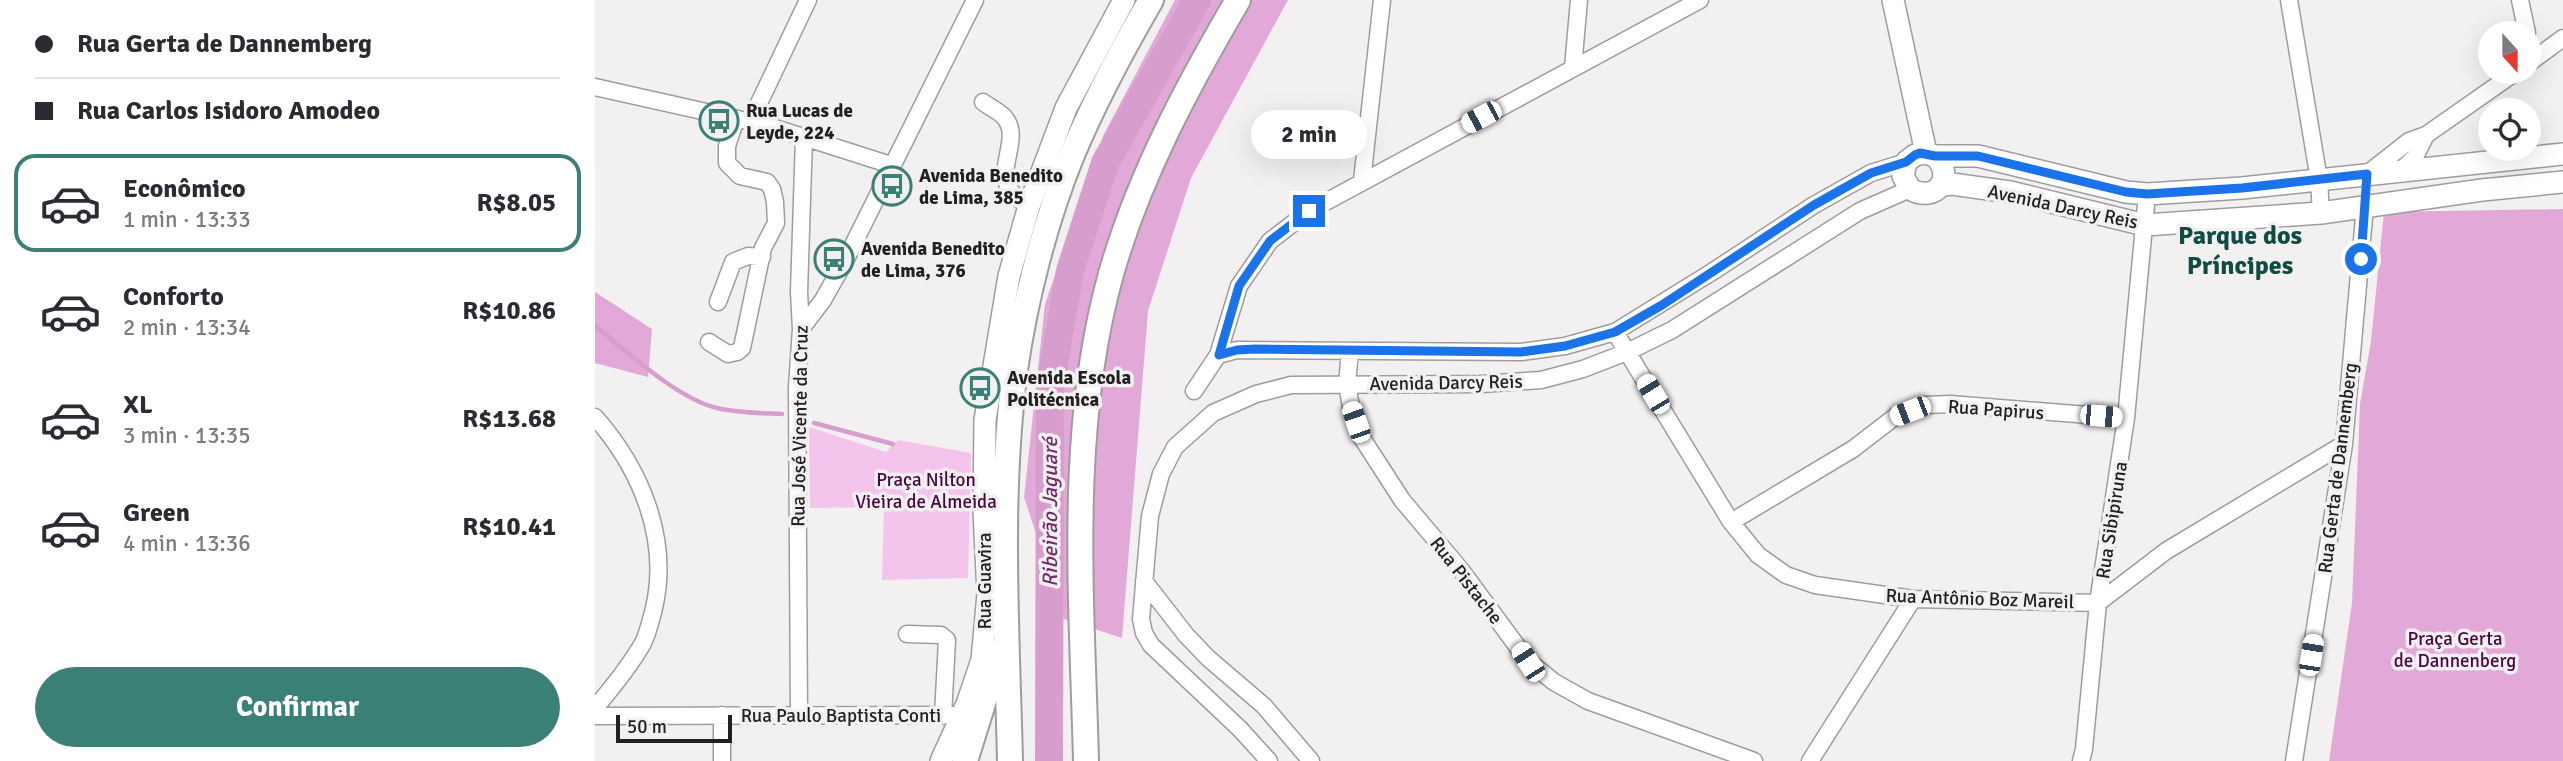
<!DOCTYPE html>
<html lang="pt">
<head>
<meta charset="utf-8">
<style>
	body { margin:0; font-family:Signika,sans-serif; background:#f2f2f3; color:#2b2b33; height:100vh; display:flex; flex-direction:column; font-size:26px; white-space:nowrap }
	* { box-sizing:border-box; margin:0 }
	p { font-size:23px; color:#7c7c81 }
	.icon { flex:none; width:38px; height:38px; fill:none; stroke:currentColor; stroke-width:2; stroke-linecap:round; stroke-linejoin:round }
	.map { position:relative; flex:1; overflow:hidden }
	.panel { display:flex; flex-direction:column; background:#fff; width:595px }
	.panel>* { flex:none }
	.top-card { display:grid; align-content:center; height:154px; padding:0 35px; background:#fff }
	.needle { width:46px; rotate:159deg }
	.buttons { position:absolute; left:1883px; top:21px; display:grid; gap:14px }
	.buttons a { display:grid; place-items:center; width:63px; height:63px; border-radius:50%; background:#fff; box-shadow:0 7px 28px #0002; font-size:35px }
	.scale { position:absolute; left:21px; bottom:18px; width:116px; box-sizing:border-box; padding-left:7px; border:4px solid #222021; border-top:0; font-size:19px; line-height:24px; white-space:nowrap; color:#222021; -webkit-text-stroke:5px #f3f0f2; paint-order:stroke }
	.end { position:absolute; width:32px; height:32px; margin:-16px; border:9px solid #1a73e8; background:#fff; box-shadow:0 0 0 4px #fff }
	.from { border-radius:50% }
	.bubble { position:absolute; height:49px; border-radius:24px; background:#fff; box-shadow:0 7px 28px #0002; font-size:23px; font-weight:700; line-height:49px; text-align:center }
	.car { position:absolute; width:21px; height:42px; margin:-21px -10px; border-radius:9px; box-shadow:0 0 5px 2px #0007; background:linear-gradient(#fff 24%,#345 0 40%,#fff 0 76%,#345 0 86%,#fff 0) }
	.top-card b { display:flex; align-items:center; gap:24px; height:66px; font-size:26px }
	.top-card b+b { border-top:2px solid #e1e1e2 }
	.top-card i { width:18px; height:18px; background:#2b2b33 }
	ul { padding:0; list-style:none }
	li { display:flex; align-items:center; gap:21px; height:98px; margin:0 14px 10px; padding:0 21px; border:4px solid transparent; border-radius:21px }
	li div { flex:1 }
	li b { display:block; font-size:26px }
	li em { font-style:normal; font-weight:700 }
	li.current { border-color:#3b8076 }
	li>.icon { width:63px; height:63px; stroke-width:1.5 }
	.action { display:flex; gap:14px; margin-top:auto; padding:14px 35px }
	.action a { flex:1; height:80px; border-radius:42px; background:#3b8076; color:#fff; font-size:28px; font-weight:700; line-height:80px; text-align:center }
	main { display:flex; flex:1; min-height:0 }
	.map>svg:first-child { display:block }
	.green { fill:#f5c4ec }
	.forest { fill:#e2a9d8 }
	.lines { fill:none; stroke-linecap:round; stroke-linejoin:round }
	.stream { stroke:#d79ecd; stroke-width:4.5 }
	.river { stroke:#d79ecd; stroke-width:28 }
	.minor-casing { stroke:#9f9c9f; stroke-width:19 }
	.major-casing { stroke:#9f9c9f; stroke-width:24 }
	.highway-casing { stroke:#9f9c9f; stroke-width:28 }
	.minor { stroke:#fff; stroke-width:16 }
	.major { stroke:#fff; stroke-width:21 }
	.highway { stroke:#fff; stroke-width:24 }
	.route { stroke:#1a73e8; stroke-width:9 }
	.labels { text-anchor:middle; stroke-width:7; stroke-linejoin:round; paint-order:stroke }
	.poi-label { font-size:19px; font-weight:bold; fill:#222021; stroke:#f3f0f2; text-anchor:start }
	.street-label { font-size:19px; fill:#222021; stroke:#f3f0f2 }
	.park-label { font-size:19px; fill:#490442; stroke:#f3f0f2 }
	.water-label { font-size:21px; font-style:italic; fill:#702e68; stroke:#f3f0f2 }
	.district-label { font-size:26px; font-weight:bold; fill:#114c44; stroke:#f3f0f2 }
</style>
</head>
<body>
<main>
<section class="panel">
<div class="top-card">
<b><i class="from"></i>Rua Gerta de Dannemberg</b>
<b><i></i>Rua Carlos Isidoro Amodeo</b>
</div>
<ul>
<li class="current"><svg class="icon" aria-label="car" viewBox="0 0 24 24"><path d="M5 17H2v-5l4-1 3-4h7l3 4 3 1v5h-3M9 17h6M6 11h13"/><circle cx="7" cy="17" r="2"/><circle cx="17" cy="17" r="2"/></svg><div><b>Econômico</b><p>1 min · 13:33</p></div><em>R$8.05</em></li>
<li><svg class="icon" aria-label="car" viewBox="0 0 24 24"><path d="M5 17H2v-5l4-1 3-4h7l3 4 3 1v5h-3M9 17h6M6 11h13"/><circle cx="7" cy="17" r="2"/><circle cx="17" cy="17" r="2"/></svg><div><b>Conforto</b><p>2 min · 13:34</p></div><em>R$10.86</em></li>
<li><svg class="icon" aria-label="car" viewBox="0 0 24 24"><path d="M5 17H2v-5l4-1 3-4h7l3 4 3 1v5h-3M9 17h6M6 11h13"/><circle cx="7" cy="17" r="2"/><circle cx="17" cy="17" r="2"/></svg><div><b>XL</b><p>3 min · 13:35</p></div><em>R$13.68</em></li>
<li><svg class="icon" aria-label="car" viewBox="0 0 24 24"><path d="M5 17H2v-5l4-1 3-4h7l3 4 3 1v5h-3M9 17h6M6 11h13"/><circle cx="7" cy="17" r="2"/><circle cx="17" cy="17" r="2"/></svg><div><b>Green</b><p>4 min · 13:36</p></div><em>R$10.41</em></li>
</ul>
<div class="action"><a>Confirmar</a></div>
</section>
<div class="map">
<svg width="1968" height="761" viewBox="0 0 1968 761">
	<rect width="100%" height="100%" fill="#f3f0f2"/>
	<!-- green -->
	<path class="green" d="M214 427 291 452 303 440 376 453 373 578 287 580 289 507 215 508Z"/>
	<!-- forest -->
	<path class="forest" d="M580 0H693L596 178 553 311 527 638 469 619 429 497 450 304 509 134Z
		M1968 209V761H1734L1757 603 1765 404 1776 341 1789 212Z
		M0 292 57 329 53 377 0 363Z"/>
	<g class="lines">
		<!-- stream -->
		<path class="stream" d="M0 326C31 351 83 399 122 408 143 413 165 413 187 414
			M219 423 298 444"/>
		<!-- river -->
		<path class="river" d="M454 761 455 386 475 271 510 163 602 0"/>
		<!-- minor casing -->
		<g class="minor-casing">
			<path id="minor" d="M1694 0 1724 180 1726 213
				M1925 0 1932 33
				M1934 63 1968 38
				M978 68 984 0
				M0 87 174 126 296 165
				M388 102C394 107 406 112 410 118 426 138 402 166 414 188 418 196 427 201 434 206
				M155 122 213 0
				M1804 172 1820 157 1831 135
				M1772 174 1814 141 1831 135 1921 72
				M767 181 787 0
				M123 302 138 262 153 256 167 257
				M206 329 228 300 251 259 380 0
				M1020 332 1136 522 1163 555 1191 575 1220 585 1318 599 1503 603 1571 551 1749 444
				M114 342 133 354 142 352 147 348 168 248 181 223 180 202 177 189 172 182 145 176 132 163V146L141 119
				M755 351 752 384 756 407 767 438 807 500 866 570 933 661 959 682 993 701 1159 761
				M623 355 644 286 675 241 714 211 1105 0
				M599 391 623 355 642 350 926 352 970 346 1020 332 1117 272 1219 205 1276 173 1311 162
				M0 417C46 469 75 539 59 608 56 620 53 633 48 643 35 666 17 688 0 708
				M1136 522 1258 449 1301 416 1330 405 1355 404 1531 418
				M549 581 591 635 613 658 669 706 716 761
				M312 634 346 635 352 640 348 716
				M204 715 202 387 206 329 204 292 209 138
				M0 716 367 715
				M127 761V715
				M674 761 645 729 556 645 549 633 546 619 555 516 566 474 580 447 618 413 661 394 696 385 886 384 946 380 988 369 1032 352 1077 330 1265 211 1315 189
				M1215 761 1318 599
				M1486 761 1489 749 1503 603 1531 418 1552 194
				M1699 761 1749 444 1770 206"/>
		</g>
		<!-- major casing -->
		<g class="major-casing">
			<path id="major" d="M1298 0 1331 153
				M1340 156C1361 177 1341 204 1315 189L1308 176 1311 162 1320 155 1331 153 1340 156H1383L1531 192 1552 194 1647 188 1968 154
				M1345 186 1357 184 1415 192 1550 225 1726 213 1887 190 1968 182
				M346 761 372 704 387 660 393 594 389 512 390 420 414 276 434 206 471 108 529 0"/>
		</g>
		<!-- highway casing -->
		<g class="highway-casing">
			<path id="highway" d="M370 761 404 652
				M415 761C412 631 403 499 420 370 430 300 450 221 477 155 499 102 527 50 556 0
				M491 761C487 600 472 431 516 274 544 176 592 87 643 0"/>
		</g>
		<!-- minor -->
		<use href="#minor" class="minor"/>
		<!-- major -->
		<use href="#major" class="major"/>
		<!-- highway -->
		<use href="#highway" class="highway"/>
	</g>
	<g class="lines">
		<!-- route -->
		<path class="route" d="M714 211 675 241 644 286 624 355 642 350 660 349 926 352 970 346 1020 332 1067 305 1219 205 1276 173 1311 162 1320 155 1325 153 1340 156H1383L1531 192 1552 194 1647 188 1772 174 1766 259"/>
	</g>
	<!-- icons -->
	<defs>
		<g id="bus-ring" transform="scale(2.0125)"><circle r="9.5" fill="#f3f0f2" stroke="#3b8076" stroke-width="1.5"/><path d="M-5-6H5V4H4V6H2V4H-2V6H-4V4H-5ZM-3.5-4V0h7V-4ZM-3.5 1.2v1.5H-2V1.2ZM2 1.2v1.5H3.5V1.2Z" fill="#3b8076"/></g>
	</defs>
	<g fill-rule="evenodd">
		<use href="#bus-ring" x="124" y="121"/>
		<use href="#bus-ring" x="297" y="186"/>
		<use href="#bus-ring" x="239" y="259"/>
		<use href="#bus-ring" x="385" y="388"/>
	</g>
	<g class="labels">
		<!-- poi labels -->
		<g class="poi-label">
			<text x="151" y="117">Rua Lucas de<tspan x="151" dy="22">Leyde, 224</tspan></text>
			<text x="324" y="182">Avenida Benedito<tspan x="324" dy="22">de Lima, 385</tspan></text>
			<text x="266" y="255">Avenida Benedito<tspan x="266" dy="22">de Lima, 376</tspan></text>
			<text x="412" y="384">Avenida Escola<tspan x="412" dy="22">Politécnica</tspan></text>
		</g>
		<!-- street labels -->
		<g class="street-label">
			<text transform="translate(1468 206) rotate(12)" y="7">Avenida Darcy Reis</text>
			<text transform="translate(851 382) rotate(-1)" y="7">Avenida Darcy Reis</text>
			<text transform="translate(1401 409) rotate(4)" y="7">Rua Papirus</text>
			<text transform="translate(204 426) rotate(-89)" y="7">Rua José Vicente da Cruz</text>
			<text transform="translate(1742 468) rotate(-83)" y="7">Rua Gerta de Dannemberg</text>
			<text transform="translate(1516 520) rotate(-81)" y="7">Rua Sibipiruna</text>
			<text transform="translate(872 580) rotate(52)" y="7">Rua Pistache</text>
			<text transform="translate(389 581) rotate(-90)" y="7">Rua Guavira</text>
			<text transform="translate(1385 598) rotate(2)" y="7">Rua Antônio Boz Mareil</text>
			<text x="246" y="722">Rua Paulo Baptista Conti</text>
		</g>
		<!-- park labels -->
		<g class="park-label">
			<text x="331" y="486">Praça Nilton<tspan x="331" dy="22">Vieira de Almeida</tspan></text>
			<text x="1860" y="645">Praça Gerta<tspan x="1860" dy="22">de Dannenberg</tspan></text>
		</g>
		<!-- water labels -->
		<g class="water-label">
			<text transform="translate(455 512) rotate(-90)" y="7">Ribeirão Jaguaré</text>
		</g>
		<!-- district labels -->
		<g class="district-label">
			<text x="1645" y="244">Parque dos<tspan x="1645" dy="30">Príncipes</tspan></text>
		</g>
	</g>
</svg>
<div class="buttons">
<a><svg class="needle" viewBox="-14 -14 28 28"><path d="M0-13l5 13h-10z" fill="#e53935"/><path d="M0 13l5-13h-10z" fill="#7c7c81"/></svg></a>
<a><svg class="icon" aria-label="locate" viewBox="0 0 24 24"><circle cx="12" cy="12" r="6"/><path d="M12 2v4M12 18v4M2 12h4M18 12h4"/></svg></a>
</div>
<div class="scale">50 m</div>
<i class="end from" style="left:1766px;top:259px"></i>
<i class="end" style="left:714px;top:211px"></i>
<div class="bubble" style="left:656px;top:110px;width:116px">2 min</div>
<i class="car" style="left:886px;top:117px;rotate:242deg"></i>
<i class="car" style="left:1058px;top:394px;rotate:329deg"></i>
<i class="car" style="left:1315px;top:411px;rotate:249deg"></i>
<i class="car" style="left:1506px;top:416px;rotate:95deg"></i>
<i class="car" style="left:761px;top:422px;rotate:341deg"></i>
<i class="car" style="left:1716px;top:655px;rotate:9deg"></i>
<i class="car" style="left:933px;top:662px;rotate:327deg"></i>
</div>
</main>
</body>
</html>
